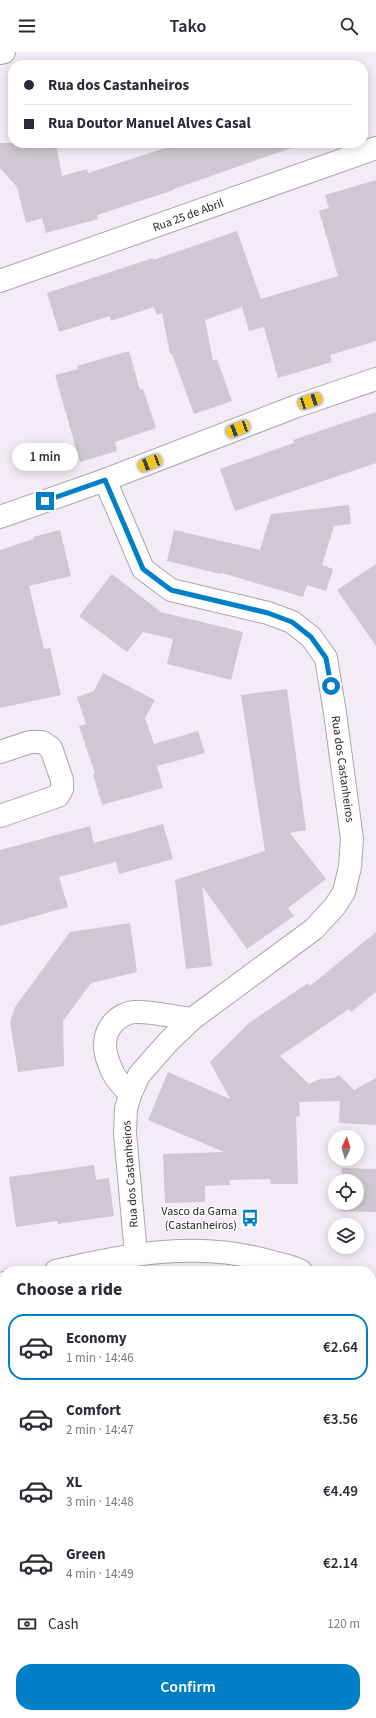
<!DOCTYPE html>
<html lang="en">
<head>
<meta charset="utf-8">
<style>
	body { margin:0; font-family:"Source Sans 3",sans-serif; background:#f7f7f7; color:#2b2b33; height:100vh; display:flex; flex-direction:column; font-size:15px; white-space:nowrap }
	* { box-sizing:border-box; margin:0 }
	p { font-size:13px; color:#7c7c81 }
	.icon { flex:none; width:22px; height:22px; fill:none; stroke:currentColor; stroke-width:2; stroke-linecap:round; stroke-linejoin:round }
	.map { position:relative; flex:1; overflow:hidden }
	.drawer { position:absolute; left:0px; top:1214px; width:376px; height:452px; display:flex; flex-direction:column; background:#fff; border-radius:16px 16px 0 0; box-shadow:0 2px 10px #0003 }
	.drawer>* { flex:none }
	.guide { position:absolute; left:8px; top:8px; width:360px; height:88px; border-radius:16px; box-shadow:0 2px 10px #0003; display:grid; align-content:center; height:88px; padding:0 16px; background:#fff }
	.needle { width:26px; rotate:4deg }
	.fabs { position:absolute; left:328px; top:1078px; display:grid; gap:8px }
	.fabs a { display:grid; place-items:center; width:36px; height:36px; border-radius:50%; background:#fff; box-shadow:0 2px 10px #0003; font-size:20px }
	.end { position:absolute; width:18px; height:18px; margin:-9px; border:5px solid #007fc7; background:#fff; box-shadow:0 0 0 2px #fff }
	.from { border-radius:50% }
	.bubble { position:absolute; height:28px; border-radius:14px; background:#fff; box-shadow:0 2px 10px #0003; font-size:13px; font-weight:600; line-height:28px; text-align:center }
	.car { position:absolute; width:12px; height:24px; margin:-12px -6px; border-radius:5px; box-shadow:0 0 3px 1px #0007; background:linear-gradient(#f5c518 24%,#345 0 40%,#f5c518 0 76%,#345 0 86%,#f5c518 0) }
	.guide b { display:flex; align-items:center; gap:14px; height:38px; font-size:15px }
	.guide b+b { border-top:1px solid #e1e1e2 }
	.guide i { width:10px; height:10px; background:#2b2b33 }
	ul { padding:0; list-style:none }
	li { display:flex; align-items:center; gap:12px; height:66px; margin:0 8px 6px; padding:0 8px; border:2px solid transparent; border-radius:16px }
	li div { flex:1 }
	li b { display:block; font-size:15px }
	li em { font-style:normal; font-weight:600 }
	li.selected { border-color:#007fc7 }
	li>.icon { width:36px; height:36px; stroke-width:1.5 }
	h2 { padding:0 16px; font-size:18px; line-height:48px }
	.pay { display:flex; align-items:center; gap:10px; height:44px; padding:0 16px; font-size:15px }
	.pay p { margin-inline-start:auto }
	.primary-button { display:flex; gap:8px; margin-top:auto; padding:8px 16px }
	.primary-button a { flex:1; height:46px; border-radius:16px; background:#007fc7; color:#fff; font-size:16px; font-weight:600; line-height:46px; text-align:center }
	header { display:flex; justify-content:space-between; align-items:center; height:52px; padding:0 16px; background:#fff; font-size:18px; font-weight:600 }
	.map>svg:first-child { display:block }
	.building { fill:#cfc7d1 }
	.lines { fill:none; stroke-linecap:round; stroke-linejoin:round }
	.street-casing { stroke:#aca4af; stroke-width:24 }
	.secondary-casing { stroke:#aca4af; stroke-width:24 }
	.primary-casing { stroke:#aca4af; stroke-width:24 }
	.street { stroke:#fff; stroke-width:22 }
	.secondary { stroke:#fff; stroke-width:22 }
	.primary { stroke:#fff; stroke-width:22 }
	.route { stroke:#007fc7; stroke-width:5 }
	.labels { text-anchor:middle; stroke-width:3; stroke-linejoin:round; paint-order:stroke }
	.street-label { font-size:12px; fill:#272428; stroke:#fff }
	.poi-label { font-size:12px; fill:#272428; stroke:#fff; text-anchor:end }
</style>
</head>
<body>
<header><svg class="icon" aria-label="menu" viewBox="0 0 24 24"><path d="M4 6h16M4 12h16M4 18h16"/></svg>Tako<svg class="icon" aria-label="search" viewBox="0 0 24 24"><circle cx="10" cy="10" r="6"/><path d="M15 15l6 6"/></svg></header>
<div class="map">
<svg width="376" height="1666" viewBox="0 0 376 1666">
	<rect width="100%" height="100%" fill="#f3ebf6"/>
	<!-- building -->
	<path class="building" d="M0 91H56L62 124 87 117 88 121 181 91H297V94L174 137V138L97 163 98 167 46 181 42 166 26 171 17 135 0 116Z
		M376 128V289L330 303 332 310 278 326 264 275 249 279 242 255 205 268 213 309 217 307 232 349 194 362 172 302H170L162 261 157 263 154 255 111 269 110 264 59 280 47 241 153 206V208L237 179 261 247 338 224 319 159 329 156 325 143Z
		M129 299 140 338 143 337 156 376 115 390 117 399 80 410 55 323 78 317 77 314Z
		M376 360V411L235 459 220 417 294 391 293 388Z
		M349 453 351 472 334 474 322 513 333 517 326 539 307 533 303 545 222 521 221 522 167 509 174 478 260 498 271 462Z
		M60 478 71 524 29 534 44 597 50 596 61 643 0 656V498L34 487 33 485Z
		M376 512V594L337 538Z
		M112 522 161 560 243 580 231 628 167 612 173 587 143 580 127 600 79 564Z
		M103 621 155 648 145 666 154 692 198 679 205 701 157 714 163 736 102 753 93 722H95L79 674 86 672 77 645 94 639Z
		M287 637 306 778 290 781 326 827 288 856 294 864 247 897 202 834 212 914 186 917 175 828 265 799 241 643Z
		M163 772 173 807 119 822 116 810 59 825 68 855 0 874V798L90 774 94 791Z
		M130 871 137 920 91 931 63 969 64 1014 18 1020 10 970 15 955 70 880Z
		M376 880V940L351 960 349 957 280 1004 309 1032 320 1027 334 1026 339 1023 354 1038 376 1026V1073L339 1071 340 1049 299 1050 300 1064 296 1065 298 1132H271L270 1127 229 1128 230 1133 205 1134V1150L165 1151 163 1102 224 1100 148 1068 168 1020 230 1047 210 1010 249 971 308 931 310 934Z
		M94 1113 96 1128 109 1126 114 1164 58 1172 57 1169 16 1175 9 1125Z
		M342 1116 376 1117V1160L340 1159 341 1151H357V1129H341Z"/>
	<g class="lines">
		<!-- street casing -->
		<g class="street-casing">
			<path id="street" d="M0 1 4 0
				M0 229 376 96
				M105 428 143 517 171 538 268 561 292 570 311 585 326 606 335 661 352 787 350 815 344 840 335 854 314 877 192 967 169 989 139 1023 130 1043 126 1057 125 1081 136 1202
				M0 700 30 690H42L51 696 62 728V737L58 744 0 764
				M130 1043C125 1036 117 1029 113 1021 109 1012 104 1001 105 991 106 975 118 962 134 960 153 959 174 965 192 967
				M371 1479 376 1480
				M111 1666V1661"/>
		</g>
		<!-- secondary casing -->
		<g class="secondary-casing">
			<path id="secondary" d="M0 465 105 428 297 354 376 327
				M0 1512 5 1513
				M371 1589 376 1590"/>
		</g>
		<!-- primary casing -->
		<g class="primary-casing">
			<path id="primary" d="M56 1219C126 1202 201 1188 272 1210 281 1212 292 1214 301 1219
				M0 1232 5 1231
				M371 1267 376 1272"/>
		</g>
		<!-- street -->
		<use href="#street" class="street"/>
		<!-- secondary -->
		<use href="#secondary" class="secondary"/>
		<!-- primary -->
		<use href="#primary" class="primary"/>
	</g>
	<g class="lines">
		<!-- route -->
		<path class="route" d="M45 449 105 428 143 517 171 538 268 561 292 570 311 585 326 606 331 634"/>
	</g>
	<!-- icons -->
	<defs>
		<g id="bus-bare" transform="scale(1.38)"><path d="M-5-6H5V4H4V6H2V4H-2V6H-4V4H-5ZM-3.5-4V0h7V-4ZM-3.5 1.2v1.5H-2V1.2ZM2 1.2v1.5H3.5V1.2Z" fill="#007fc7" stroke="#fff" stroke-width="2.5" paint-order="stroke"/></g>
	</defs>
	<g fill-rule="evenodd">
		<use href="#bus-bare" x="250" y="1166"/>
	</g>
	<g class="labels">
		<!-- street labels -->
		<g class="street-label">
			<text transform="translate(188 163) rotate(-20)" y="4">Rua 25 de Abril</text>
			<text transform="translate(343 717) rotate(82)" y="4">Rua dos Castanheiros</text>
			<text transform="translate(130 1122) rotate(-94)" y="4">Rua dos Castanheiros</text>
		</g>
		<!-- poi labels -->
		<g class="poi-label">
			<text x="237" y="1163">Vasco da Gama<tspan x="237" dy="14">(Castanheiros)</tspan></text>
		</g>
	</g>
</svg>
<div class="fabs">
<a><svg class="needle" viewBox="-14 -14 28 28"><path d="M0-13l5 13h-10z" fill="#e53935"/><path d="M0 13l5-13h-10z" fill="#7c7c81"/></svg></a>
<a><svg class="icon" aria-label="locate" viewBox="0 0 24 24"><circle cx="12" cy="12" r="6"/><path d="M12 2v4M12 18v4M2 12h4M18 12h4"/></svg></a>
<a><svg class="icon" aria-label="layers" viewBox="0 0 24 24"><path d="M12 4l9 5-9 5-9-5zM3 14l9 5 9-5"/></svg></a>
</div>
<i class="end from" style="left:331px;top:634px"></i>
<i class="end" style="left:45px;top:449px"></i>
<div class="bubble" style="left:12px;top:391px;width:66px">1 min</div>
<i class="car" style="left:310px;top:349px;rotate:72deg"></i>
<i class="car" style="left:238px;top:377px;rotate:249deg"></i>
<i class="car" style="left:150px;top:411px;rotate:249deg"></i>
<div class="guide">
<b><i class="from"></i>Rua dos Castanheiros</b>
<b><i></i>Rua Doutor Manuel Alves Casal</b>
</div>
<section class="drawer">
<h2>Choose a ride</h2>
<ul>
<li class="selected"><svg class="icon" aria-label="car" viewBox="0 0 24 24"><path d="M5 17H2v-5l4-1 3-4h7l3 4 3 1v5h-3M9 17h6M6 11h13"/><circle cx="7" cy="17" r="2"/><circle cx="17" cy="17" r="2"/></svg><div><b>Economy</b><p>1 min · 14:46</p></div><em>€2.64</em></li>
<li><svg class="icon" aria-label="car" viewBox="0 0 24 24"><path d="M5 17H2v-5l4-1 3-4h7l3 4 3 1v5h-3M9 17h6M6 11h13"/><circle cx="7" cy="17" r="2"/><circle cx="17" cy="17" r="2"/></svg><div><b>Comfort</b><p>2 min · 14:47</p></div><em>€3.56</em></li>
<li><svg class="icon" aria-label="car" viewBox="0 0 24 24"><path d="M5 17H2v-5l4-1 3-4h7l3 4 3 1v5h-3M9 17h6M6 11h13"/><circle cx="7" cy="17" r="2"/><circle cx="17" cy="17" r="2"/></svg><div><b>XL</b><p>3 min · 14:48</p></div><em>€4.49</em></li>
<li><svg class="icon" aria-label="car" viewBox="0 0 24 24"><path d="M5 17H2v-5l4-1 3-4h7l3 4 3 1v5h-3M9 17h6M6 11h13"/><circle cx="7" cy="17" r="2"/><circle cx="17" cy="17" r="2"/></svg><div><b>Green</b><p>4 min · 14:49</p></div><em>€2.14</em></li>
</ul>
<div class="pay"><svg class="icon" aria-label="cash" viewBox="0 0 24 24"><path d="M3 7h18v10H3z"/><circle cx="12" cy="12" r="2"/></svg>Cash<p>120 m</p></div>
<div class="primary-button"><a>Confirm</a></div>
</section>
</div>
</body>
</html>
